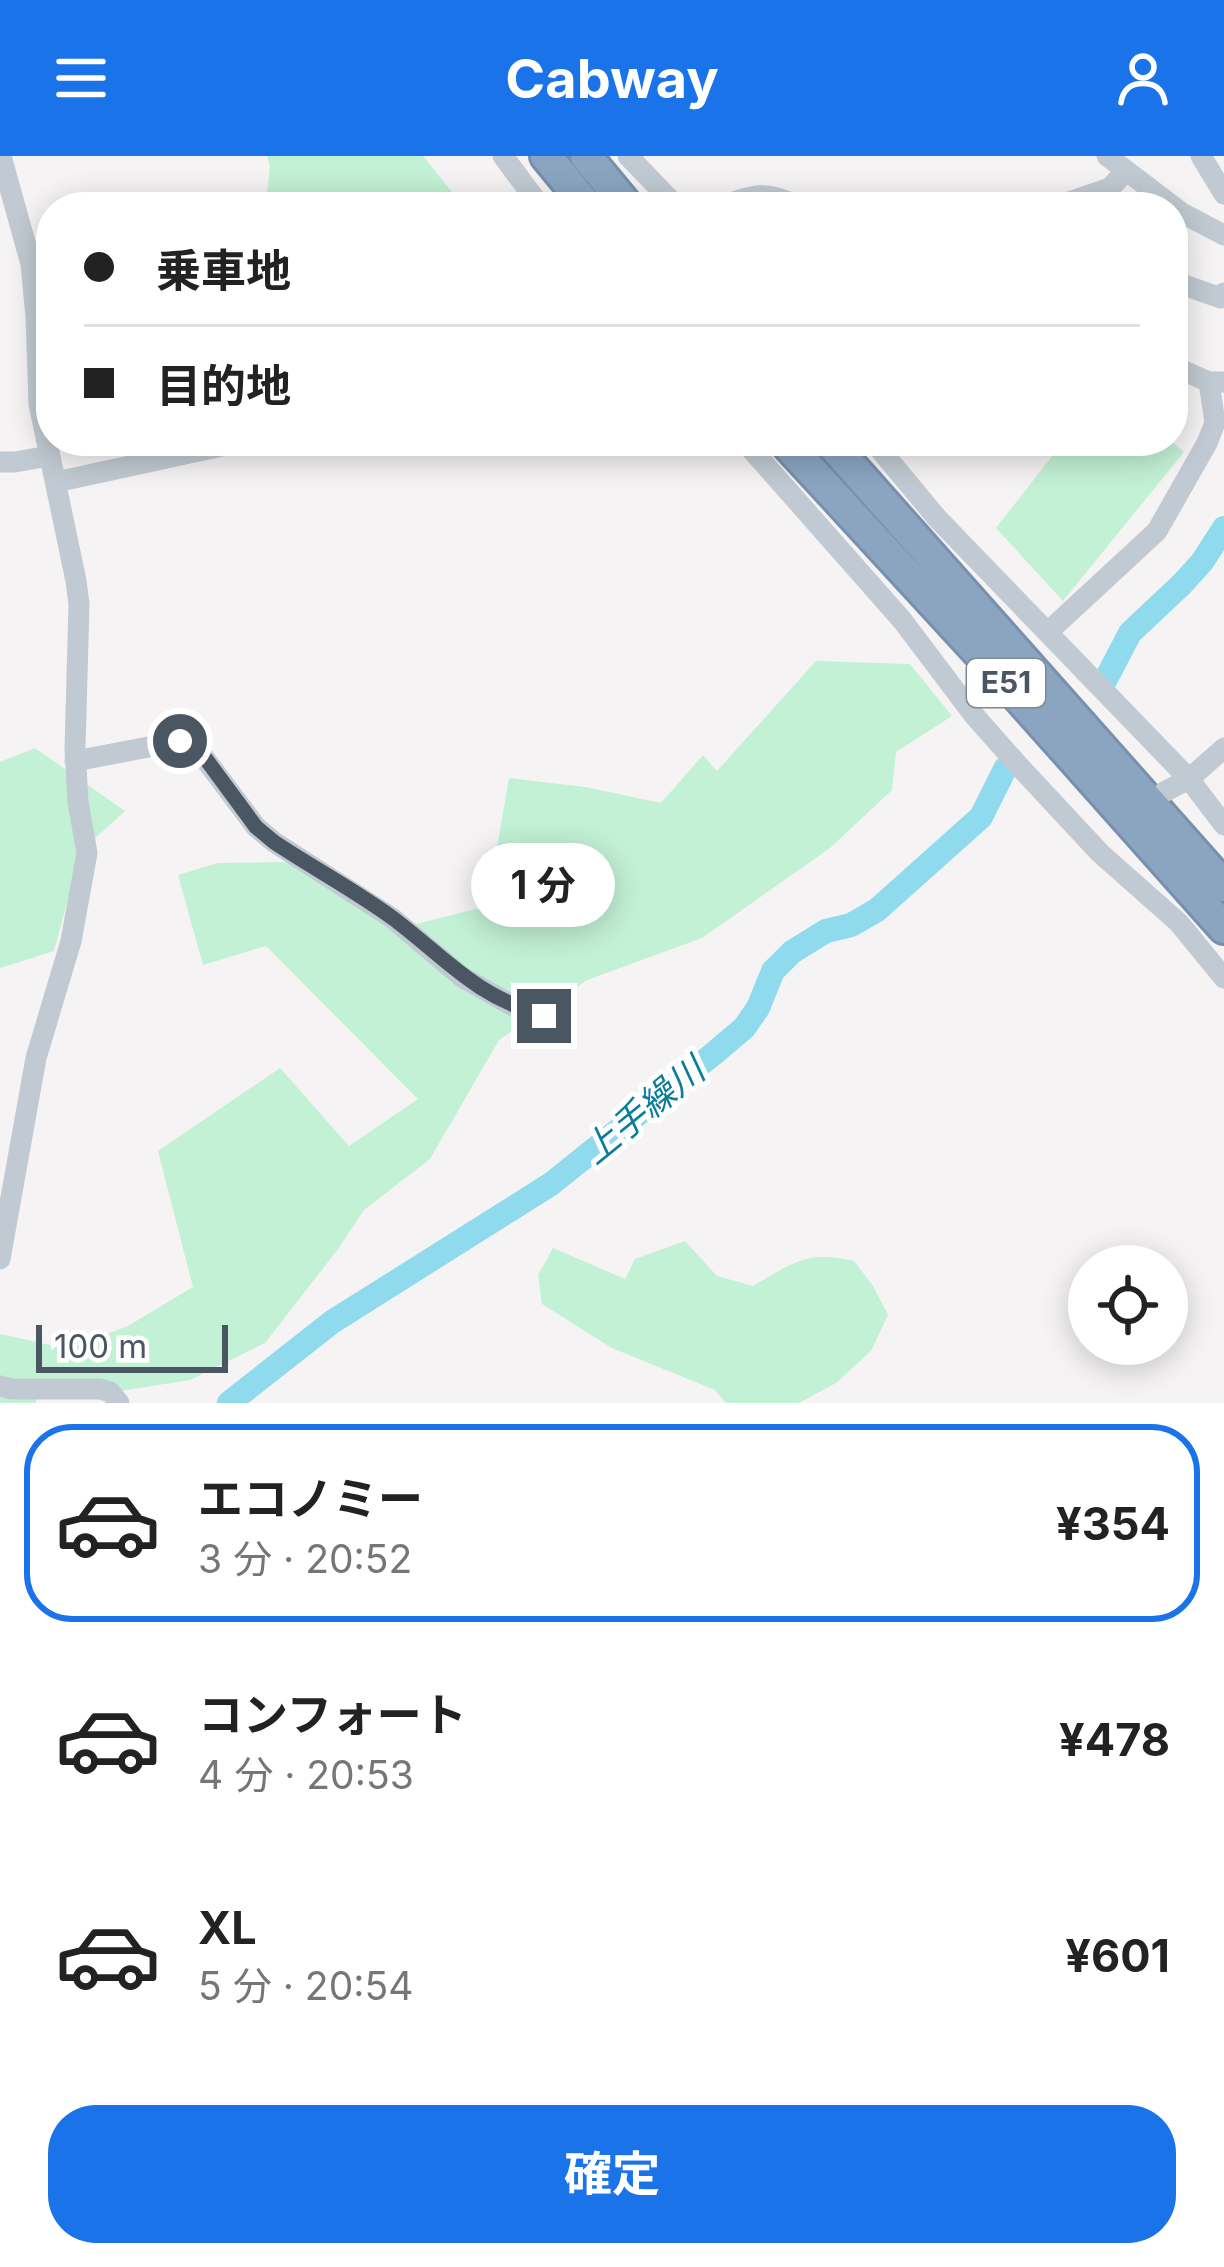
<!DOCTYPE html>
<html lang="ja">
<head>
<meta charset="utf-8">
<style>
	body { margin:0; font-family:Inter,"Noto Sans JP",sans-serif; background:#f2f2f2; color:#222; height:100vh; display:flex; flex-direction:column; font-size:45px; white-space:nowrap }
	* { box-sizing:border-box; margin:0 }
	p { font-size:39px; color:#767676 }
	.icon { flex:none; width:66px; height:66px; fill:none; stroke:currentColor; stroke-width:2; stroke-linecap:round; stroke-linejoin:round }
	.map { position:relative; height:1247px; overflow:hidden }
	.drawer { display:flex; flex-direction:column; background:#fff; flex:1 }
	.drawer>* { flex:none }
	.guide { position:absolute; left:36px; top:36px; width:1152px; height:264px; border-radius:48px; box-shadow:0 6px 30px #0003; display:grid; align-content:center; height:264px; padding:0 48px; background:#fff }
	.buttons { position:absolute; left:1068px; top:1089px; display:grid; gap:24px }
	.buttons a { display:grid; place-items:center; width:120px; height:120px; border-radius:50%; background:#fff; box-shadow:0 6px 30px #0003; font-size:60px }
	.scale { position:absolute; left:36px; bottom:30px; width:192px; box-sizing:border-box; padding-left:12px; border:6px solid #4a5661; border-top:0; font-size:33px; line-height:42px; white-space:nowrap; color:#4a5661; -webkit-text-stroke:9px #fff; paint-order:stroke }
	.end { position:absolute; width:54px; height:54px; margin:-27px; border:15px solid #4a5661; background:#fff; box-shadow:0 0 0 6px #fff }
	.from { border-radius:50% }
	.bubble { position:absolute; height:84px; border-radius:42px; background:#fff; box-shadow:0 6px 30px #0003; font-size:39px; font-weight:700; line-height:84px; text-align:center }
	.guide b { display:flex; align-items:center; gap:42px; height:114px; font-size:45px }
	.guide b+b { border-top:3px solid #e0e0e0 }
	.guide i { width:30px; height:30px; background:#222 }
	ul { padding:21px 0 0; list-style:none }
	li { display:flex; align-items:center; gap:36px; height:198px; margin:0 24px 18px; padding:0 24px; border:6px solid transparent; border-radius:48px }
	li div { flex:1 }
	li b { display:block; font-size:45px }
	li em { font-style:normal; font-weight:700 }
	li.on { border-color:#1a73e8 }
	li>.icon { width:108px; height:108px; stroke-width:1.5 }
	.button { display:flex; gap:24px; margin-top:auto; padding:24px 48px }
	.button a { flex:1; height:138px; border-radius:48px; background:#1a73e8; color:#fff; font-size:48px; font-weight:700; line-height:138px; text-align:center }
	header { display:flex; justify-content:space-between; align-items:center; height:156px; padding:0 48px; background:#1a73e8; color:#fff; font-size:54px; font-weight:700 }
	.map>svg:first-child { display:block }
	.green { fill:#c3f1d5 }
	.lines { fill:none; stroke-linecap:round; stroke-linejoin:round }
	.river { stroke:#90daee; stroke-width:24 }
	.highway-casing { stroke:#7690ad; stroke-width:36 }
	.minor { stroke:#c1cad2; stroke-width:21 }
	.highway { stroke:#8ba5c1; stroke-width:30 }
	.route { stroke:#4a5661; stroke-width:15 }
	.labels { text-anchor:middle; stroke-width:10; stroke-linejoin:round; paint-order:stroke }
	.shield { fill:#fff; stroke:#808990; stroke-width:3 }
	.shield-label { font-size:30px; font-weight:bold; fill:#4a5661 }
	.water-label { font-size:36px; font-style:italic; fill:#0c7c9b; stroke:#fff }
</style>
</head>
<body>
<header><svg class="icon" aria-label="menu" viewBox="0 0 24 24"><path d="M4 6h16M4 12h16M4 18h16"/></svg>Cabway<svg class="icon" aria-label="person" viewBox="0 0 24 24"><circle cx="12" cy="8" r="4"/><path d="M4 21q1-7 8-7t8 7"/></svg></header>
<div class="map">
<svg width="1224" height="1247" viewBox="0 0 1224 1247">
	<rect width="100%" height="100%" fill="#f5f3f3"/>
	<!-- green -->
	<path class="green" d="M267 0H423L464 51H260L266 45 270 11Z
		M1064 285H1171L1184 296 1063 445 996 372Z
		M816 505 910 508 952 560 896 596 892 634 830 692 702 782 587 824 499 884 430 1003 364 1054 338 1093 265 1187 190 1224 88 1240 46 1229 35 1247H0V1178L68 1193 128 1170 193 1131 158 995 280 912 349 990 418 943 266 790 203 809 178 719 218 707 286 706 409 770 487 750 509 622 585 631 661 647 703 599 717 615Z
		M35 592 125 655 81 695 54 795 0 812V606Z
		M685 1085 717 1120 753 1130C793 1107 806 1094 854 1105L873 1130 888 1159 871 1195 836 1227 799 1247H726L715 1234 612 1192 542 1148 538 1119 553 1092 625 1123 635 1103Z"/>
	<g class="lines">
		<!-- river -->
		<path class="river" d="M1106 523 1130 477 1182 428 1202 406 1224 372
			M229 1247 332 1166 551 1028 712 899 744 872 758 852 773 815 792 796 826 775 851 769 877 754 981 661 1005 613"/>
		<!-- highway casing -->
		<g class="highway-casing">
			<path id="highway" d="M546 0 588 51
				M586 0 628 51
				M784 285 981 499 1224 772
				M829 285 1224 730"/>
		</g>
		<!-- minor -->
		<path class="minor" d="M503 0 541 51
			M628 0 677 51
			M1107 0 1182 57 1224 79
			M1201 0 1224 38
			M720 51C753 38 768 34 799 51
			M1055 51 1110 32 1126 15
			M1173 125 1221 142 1224 137
			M1173 210 1209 226H1223
			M744 285 902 464 973 558 1018 609 1100 697 1179 767 1224 822
			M873 285 937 362 1189 623 1224 669
			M0 306H15L49 300
			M56 326 245 285
			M1048 476 1157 375 1207 287 1215 267 1209 226
			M75 605 180 585 199 595 256 671 274 686 392 762 462 821 515 851 544 860
			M1164 636 1189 623 1224 592
			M0 1103 36 902 71 785 87 697 78 646 75 593 79 448 76 425 39 248 36 161 31 108 1 0
			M0 1230 12 1233H100L110 1236 119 1247"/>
		<!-- highway -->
		<use href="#highway" class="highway"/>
	</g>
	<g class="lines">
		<!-- route -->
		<path class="route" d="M180 585 200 595 256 671 274 686C313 712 356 735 394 763 449 805 474 839 544 860"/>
	</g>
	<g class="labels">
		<!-- shield labels -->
		<rect class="shield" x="967" y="503" width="78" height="48" rx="9"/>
		<g class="shield-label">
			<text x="1006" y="537">E51</text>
		</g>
		<!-- water labels -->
		<g class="water-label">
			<text transform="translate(643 954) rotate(-39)" y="13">上手繰川</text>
		</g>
	</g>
</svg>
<div class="buttons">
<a><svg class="icon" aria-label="locate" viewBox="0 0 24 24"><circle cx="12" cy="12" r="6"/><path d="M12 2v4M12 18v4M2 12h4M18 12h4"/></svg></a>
</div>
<div class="scale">100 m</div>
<i class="end from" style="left:180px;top:585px"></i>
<i class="end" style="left:544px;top:860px"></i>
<div class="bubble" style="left:471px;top:687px;width:144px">1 分</div>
<div class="guide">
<b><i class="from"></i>乗車地</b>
<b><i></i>目的地</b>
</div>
</div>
<section class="drawer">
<ul>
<li class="on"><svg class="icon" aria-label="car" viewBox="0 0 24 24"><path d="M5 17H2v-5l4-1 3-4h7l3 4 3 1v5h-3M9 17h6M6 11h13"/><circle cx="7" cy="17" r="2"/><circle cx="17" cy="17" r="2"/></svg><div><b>エコノミー</b><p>3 分 · 20:52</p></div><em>¥354</em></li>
<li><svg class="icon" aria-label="car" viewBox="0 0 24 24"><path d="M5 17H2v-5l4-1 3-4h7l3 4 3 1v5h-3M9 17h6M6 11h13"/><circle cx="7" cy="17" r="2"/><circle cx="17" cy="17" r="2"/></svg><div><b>コンフォート</b><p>4 分 · 20:53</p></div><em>¥478</em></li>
<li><svg class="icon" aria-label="car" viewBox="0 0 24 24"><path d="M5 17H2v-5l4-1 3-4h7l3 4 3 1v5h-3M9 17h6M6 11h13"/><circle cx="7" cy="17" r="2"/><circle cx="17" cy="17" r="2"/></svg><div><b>XL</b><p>5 分 · 20:54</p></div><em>¥601</em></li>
</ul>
<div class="button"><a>確定</a></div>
</section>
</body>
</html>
